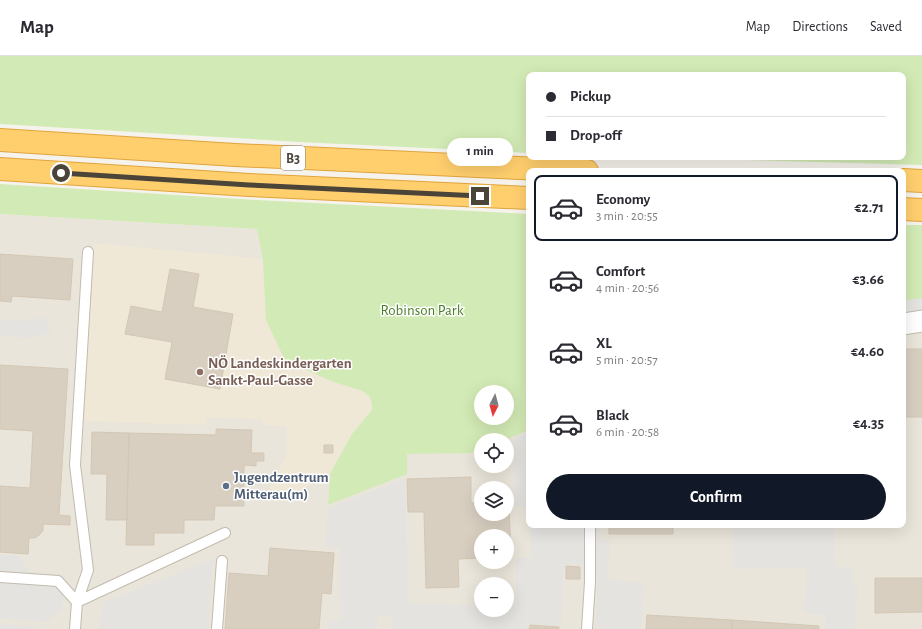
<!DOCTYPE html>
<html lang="en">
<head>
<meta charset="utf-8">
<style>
	body { margin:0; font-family:"Alegreya Sans",sans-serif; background:#f2f2f3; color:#2b2b33; height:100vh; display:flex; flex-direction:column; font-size:15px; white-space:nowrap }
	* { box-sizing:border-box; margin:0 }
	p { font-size:13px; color:#7c7c81 }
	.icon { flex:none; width:22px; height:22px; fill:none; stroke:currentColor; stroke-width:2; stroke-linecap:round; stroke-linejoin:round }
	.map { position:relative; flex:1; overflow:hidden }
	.sheet { position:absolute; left:526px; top:112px; width:380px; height:360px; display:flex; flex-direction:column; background:#fff; border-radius:8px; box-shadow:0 4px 16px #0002 }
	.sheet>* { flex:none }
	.banner { position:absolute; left:526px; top:16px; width:380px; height:88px; border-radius:8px; box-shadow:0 4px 16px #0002; display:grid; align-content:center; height:88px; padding:0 20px; background:#fff }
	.needle { width:26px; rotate:186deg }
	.tools { position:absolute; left:474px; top:329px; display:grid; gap:8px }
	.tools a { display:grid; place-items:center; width:40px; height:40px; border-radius:50%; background:#fff; box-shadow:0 4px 16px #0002; font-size:20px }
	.end { position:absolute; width:18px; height:18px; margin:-9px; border:5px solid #4b4439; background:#fff; box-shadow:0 0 0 2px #fff }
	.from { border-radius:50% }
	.bubble { position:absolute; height:28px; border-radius:14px; background:#fff; box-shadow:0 4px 16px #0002; font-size:13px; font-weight:600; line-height:28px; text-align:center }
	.banner b { display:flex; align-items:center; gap:14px; height:38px; font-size:15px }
	.banner b+b { border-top:1px solid #e1e1e2 }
	.banner i { width:10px; height:10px; background:#2b2b33 }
	ul { padding:7px 0 0; list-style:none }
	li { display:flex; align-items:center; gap:12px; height:66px; margin:0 8px 6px; padding:0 12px; border:2px solid transparent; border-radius:8px }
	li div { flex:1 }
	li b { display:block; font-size:15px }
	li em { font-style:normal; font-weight:600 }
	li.current { border-color:#111827 }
	li>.icon { width:36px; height:36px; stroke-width:1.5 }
	.button { display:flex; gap:8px; margin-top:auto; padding:8px 20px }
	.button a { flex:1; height:46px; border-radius:24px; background:#111827; color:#fff; font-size:16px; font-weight:600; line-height:46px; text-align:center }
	header { display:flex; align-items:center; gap:24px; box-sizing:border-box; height:56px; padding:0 20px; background:#fff; border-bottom:1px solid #e1e1e2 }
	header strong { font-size:19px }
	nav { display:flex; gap:22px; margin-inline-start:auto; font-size:14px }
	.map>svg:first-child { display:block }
	.residential { fill:#eae5da; fill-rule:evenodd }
	.education { fill:#efe8d6 }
	.green { fill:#d2eab5; fill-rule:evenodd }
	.parking { fill:#e5e3e0 }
	.building { fill:#d8cfc1; stroke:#d3c7b4 }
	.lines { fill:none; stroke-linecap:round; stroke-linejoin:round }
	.lane-casing { stroke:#c2bbae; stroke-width:12 }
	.street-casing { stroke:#c2bbae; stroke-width:23 }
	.highway-casing { stroke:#e0a43c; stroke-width:24 }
	.lane { stroke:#fff; stroke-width:10 }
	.street { stroke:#fff; stroke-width:21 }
	.highway { stroke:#ffcf6e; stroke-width:22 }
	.route { stroke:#4b4439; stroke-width:5 }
	.education-dot { fill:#8d6e63; stroke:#fff; stroke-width:1.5 }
	.service-dot { fill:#5c6f8a; stroke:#fff; stroke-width:1.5 }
	.labels { text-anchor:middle; stroke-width:3; stroke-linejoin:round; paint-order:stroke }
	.shield { fill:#fff; stroke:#817c74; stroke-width:1 }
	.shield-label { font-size:14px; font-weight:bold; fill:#4b4439 }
	.park-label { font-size:15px; fill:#4a7f2a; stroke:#fff }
	.education-label { font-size:15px; font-weight:bold; fill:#785e54; stroke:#fff; text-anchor:start }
	.service-label { font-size:15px; font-weight:bold; fill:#4e5e75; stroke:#fff; text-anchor:start }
</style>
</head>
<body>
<header>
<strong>Map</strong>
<nav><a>Map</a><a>Directions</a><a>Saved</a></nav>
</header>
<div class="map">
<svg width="922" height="573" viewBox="0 0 922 573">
	<rect width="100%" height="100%" fill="#f6f3ec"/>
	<!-- residential -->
	<path class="residential" d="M495 157 529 158V469H903V169H922V573H0V158L256 173ZM481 336H507V362H481ZM481 384H507V410H481ZM481 432H507V458H481ZM481 480H507V506H481ZM481 528H507V554H481Z"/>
	<!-- education -->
	<path class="education" d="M93 187 263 203 266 264 285 304 331 325 363 335 369 340 372 347V354L352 378 331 416 293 440 266 439 286 400 287 370 263 369 262 363 206 361V369L84 365Z"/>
	<!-- green -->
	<path class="green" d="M0 0H922V109L634 101H903V19H529V97L300 86 0 68Z
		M0 128 257 144 529 158V374L504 384H481V393L471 397 407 398V418L328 449 331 416 352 378 372 354V347L369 340 363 335 331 325 285 304 266 264 263 203 257 173 0 158ZM481 336H507V362H481Z
		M903 169H922V242L903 245Z"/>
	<!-- parking -->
	<path class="parking" d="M922 242V254L903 258V245Z
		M45 260 51 276 33 282 0 280V264L27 265Z
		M529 377V450H515L514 382Z
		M405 423 409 547 481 550V554H507V540H516V502H531L530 469H600V483L610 484 608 524 644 527 641 573H595L598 524 582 523V509L564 508 561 570 527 567V573H392L393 560 378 559 377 573H327L328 565H341L340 492 325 491 328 452Z
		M732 469H834L835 511H853L852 528 858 529 855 573H825V559L804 557 807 512 733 513Z
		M0 499 19 500 29 516 65 519 62 553 47 566 0 562Z
		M213 503 208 573H100L102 547Z
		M0 568 36 571 35 573H0Z"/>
	<!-- building -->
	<path class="building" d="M0 198 73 203 70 244 12 240 11 246 0 245Z
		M170 213 199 218 193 251 233 258 220 333 165 323 172 286 125 278 131 250 162 256Z
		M903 293H922V361H903Z
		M0 309 68 313 59 459 70 460V469L43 468V475L39 479 35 482H29L28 498 0 496V430L30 432 33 375 0 373Z
		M216 373 252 374 251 397H264V405H256V410L244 409V450H215L214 464H184V477H154V489H126L129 377 216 379Z
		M92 376 129 377 127 464H106L107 418H91Z
		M324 389H333V397H324Z
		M471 421V447H481V458H507V446H509L511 502H507V480H481V502L458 503 459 531 426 532 424 456H408L407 423Z
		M609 469H673V478H609Z
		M270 492 334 497 331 538 322 537 319 573H225L229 517 268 520Z
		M566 510 580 511V523H566Z
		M875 522H922V556L875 557Z
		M647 559 732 564V573H646Z
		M732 564 819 570V573H732Z
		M530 569 559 571V573H529Z"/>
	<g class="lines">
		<!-- lane casing -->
		<g class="lane-casing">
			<path id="lane" d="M0 521 58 525 77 546
				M77 546 225 477
				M75 573 77 546 88 514 75 409 88 196
				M217 573 222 505
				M587 573 590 526V469"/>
		</g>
		<!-- street casing -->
		<g class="street-casing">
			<path id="street" d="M903 268 922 265"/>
		</g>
		<!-- highway casing -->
		<g class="highway-casing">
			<path id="highway" d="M0 84 235 99 587 115
				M0 113 249 129 529 142
				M903 124 922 125
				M903 153 922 154"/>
		</g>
		<!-- lane -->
		<use href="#lane" class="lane"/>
		<!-- street -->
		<use href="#street" class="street"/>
		<!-- highway -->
		<use href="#highway" class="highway"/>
	</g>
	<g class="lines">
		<!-- route -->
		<path class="route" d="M61 117 249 129 480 140"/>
	</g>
	<!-- markers -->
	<circle class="education-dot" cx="200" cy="316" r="4"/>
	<circle class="service-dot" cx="226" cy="430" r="4"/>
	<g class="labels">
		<!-- shield labels -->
		<rect class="shield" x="281" y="90" width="24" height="24" rx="3"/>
		<g class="shield-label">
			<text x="293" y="107">B3</text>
		</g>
		<!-- park labels -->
		<g class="park-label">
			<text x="422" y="259">Robinson Park</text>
		</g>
		<!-- education labels -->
		<g class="education-label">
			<text x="208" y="312">NÖ Landeskindergarten<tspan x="208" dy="17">Sankt-Paul-Gasse</tspan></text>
		</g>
		<!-- service labels -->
		<g class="service-label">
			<text x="234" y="426">Jugendzentrum<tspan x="234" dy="17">Mitterau(m)</tspan></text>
		</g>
	</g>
</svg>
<div class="tools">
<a><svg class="needle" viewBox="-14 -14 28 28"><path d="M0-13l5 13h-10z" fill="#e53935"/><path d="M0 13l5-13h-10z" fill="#7c7c81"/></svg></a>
<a><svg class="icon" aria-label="locate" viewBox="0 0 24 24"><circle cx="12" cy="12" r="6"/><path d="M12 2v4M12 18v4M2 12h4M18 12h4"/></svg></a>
<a><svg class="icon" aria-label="layers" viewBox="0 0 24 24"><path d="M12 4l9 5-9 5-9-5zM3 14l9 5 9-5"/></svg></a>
<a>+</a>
<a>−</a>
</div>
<i class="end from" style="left:61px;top:117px"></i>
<i class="end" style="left:480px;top:140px"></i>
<div class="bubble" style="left:447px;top:82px;width:66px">1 min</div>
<div class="banner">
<b><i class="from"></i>Pickup</b>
<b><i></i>Drop-off</b>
</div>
<section class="sheet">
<ul>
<li class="current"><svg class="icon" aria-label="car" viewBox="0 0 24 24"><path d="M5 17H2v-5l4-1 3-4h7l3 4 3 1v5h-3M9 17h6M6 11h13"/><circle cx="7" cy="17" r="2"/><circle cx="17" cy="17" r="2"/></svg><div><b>Economy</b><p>3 min · 20:55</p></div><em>€2.71</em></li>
<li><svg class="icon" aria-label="car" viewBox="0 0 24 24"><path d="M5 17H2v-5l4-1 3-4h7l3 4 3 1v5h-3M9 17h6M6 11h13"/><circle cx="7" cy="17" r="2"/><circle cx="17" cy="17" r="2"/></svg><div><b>Comfort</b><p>4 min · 20:56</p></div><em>€3.66</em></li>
<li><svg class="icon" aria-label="car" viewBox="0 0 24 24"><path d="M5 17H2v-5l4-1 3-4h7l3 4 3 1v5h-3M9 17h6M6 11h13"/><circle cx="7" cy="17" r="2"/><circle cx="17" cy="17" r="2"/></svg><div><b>XL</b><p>5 min · 20:57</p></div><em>€4.60</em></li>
<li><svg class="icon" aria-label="car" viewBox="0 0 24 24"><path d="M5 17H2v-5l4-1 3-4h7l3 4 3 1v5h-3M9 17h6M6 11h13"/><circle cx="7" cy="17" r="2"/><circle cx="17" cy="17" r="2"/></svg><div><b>Black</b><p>6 min · 20:58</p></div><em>€4.35</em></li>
</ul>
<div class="button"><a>Confirm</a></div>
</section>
</div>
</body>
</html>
